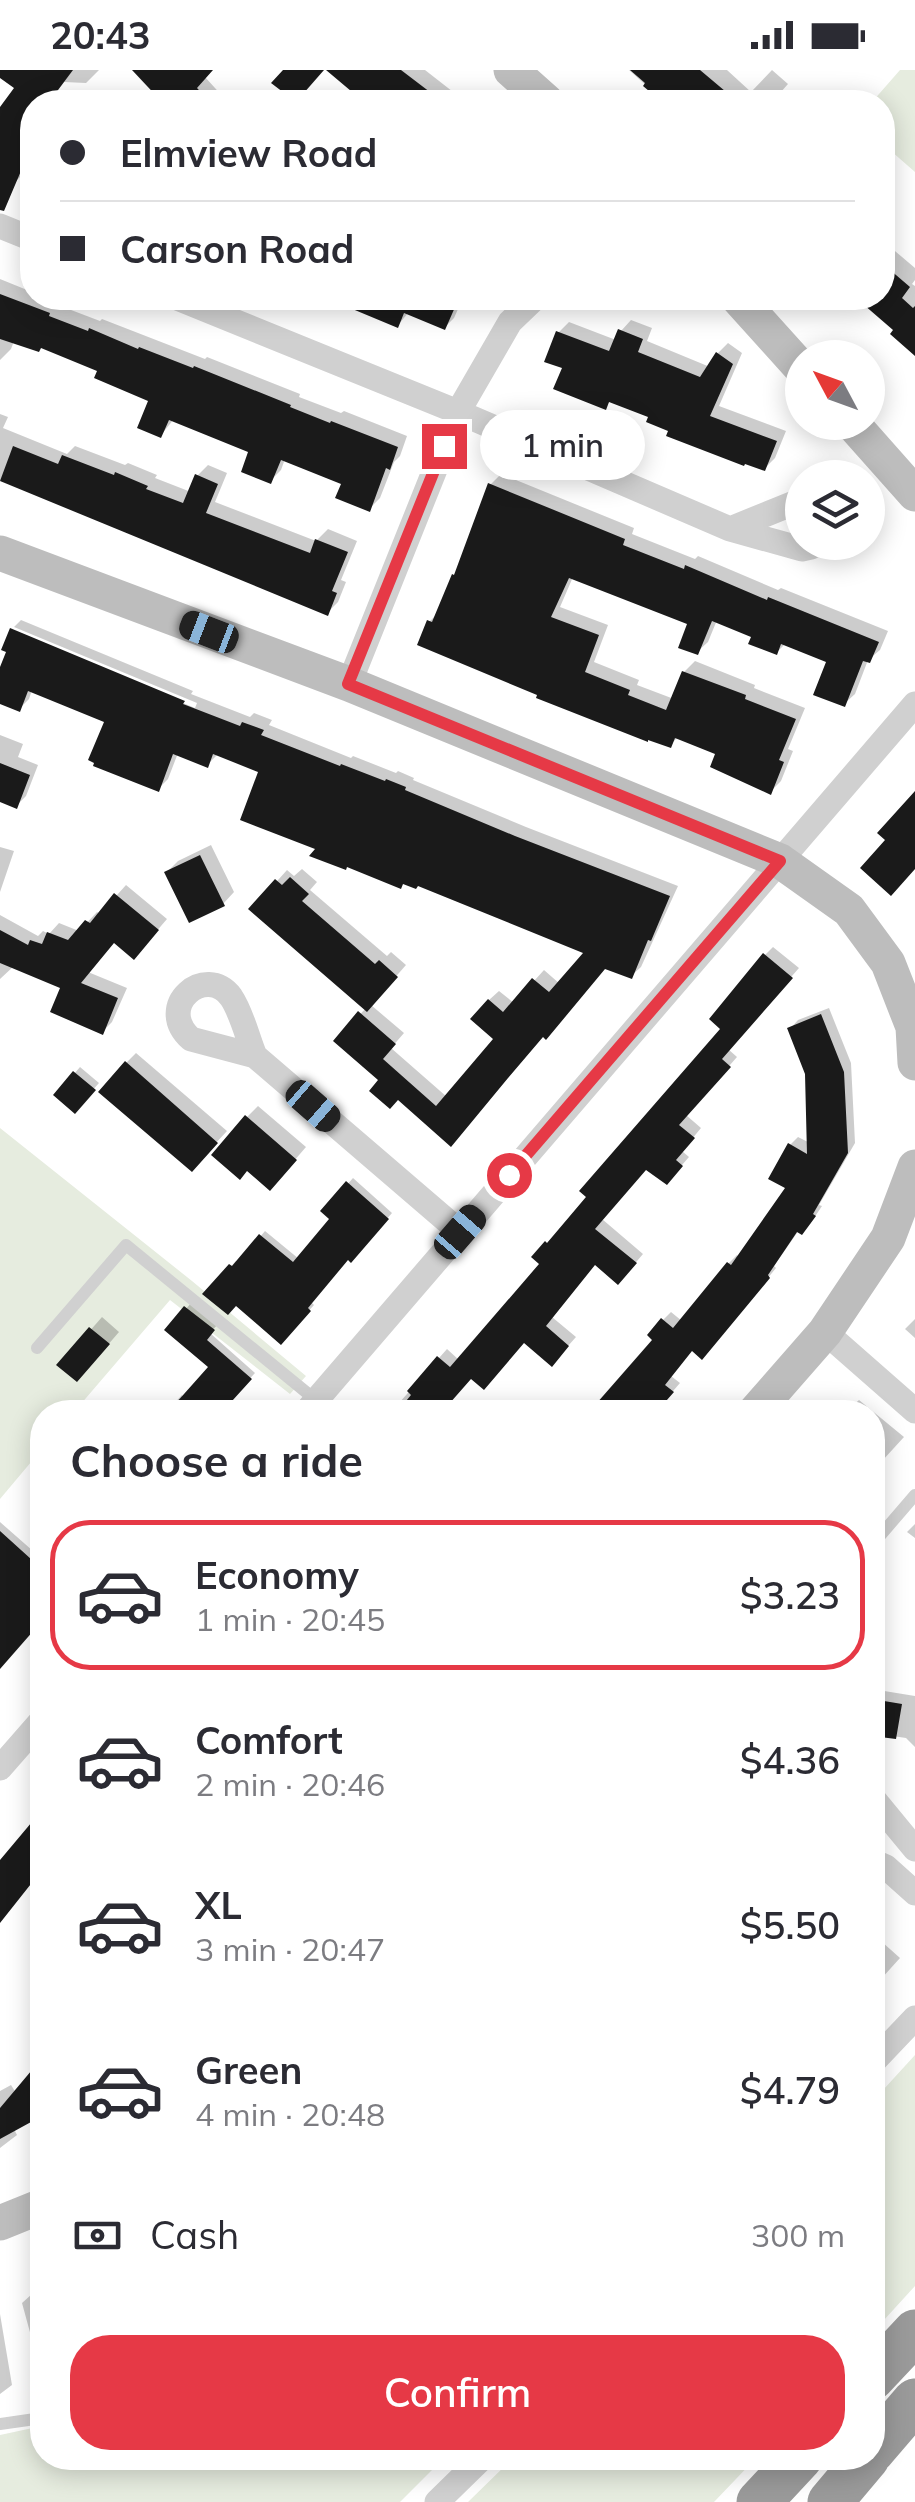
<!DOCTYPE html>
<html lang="en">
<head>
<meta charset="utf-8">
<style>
	body { margin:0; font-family:Mulish,sans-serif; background:#f2f2f3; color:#2b2b33; height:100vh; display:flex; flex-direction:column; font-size:38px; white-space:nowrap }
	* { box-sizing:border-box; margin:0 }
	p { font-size:32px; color:#7c7c81 }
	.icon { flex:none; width:55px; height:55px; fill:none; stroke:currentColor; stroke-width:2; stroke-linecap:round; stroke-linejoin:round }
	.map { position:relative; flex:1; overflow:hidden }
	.sheet { position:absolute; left:30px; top:1330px; width:855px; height:1070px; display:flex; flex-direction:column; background:#fff; border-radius:40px; box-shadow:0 5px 25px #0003 }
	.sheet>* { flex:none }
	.hud { position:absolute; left:20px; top:20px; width:875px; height:220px; border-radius:40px; box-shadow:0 5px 25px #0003; display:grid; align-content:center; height:220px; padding:0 40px; background:#fff }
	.needle { width:65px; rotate:311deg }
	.buttons { position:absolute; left:785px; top:270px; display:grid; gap:20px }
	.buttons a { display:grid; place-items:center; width:100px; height:100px; border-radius:50%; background:#fff; box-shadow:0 5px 25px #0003; font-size:50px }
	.end { position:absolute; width:45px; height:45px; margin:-22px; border:12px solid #e63946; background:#fff; box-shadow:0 0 0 5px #fff }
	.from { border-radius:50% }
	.bubble { position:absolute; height:70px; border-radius:35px; background:#fff; box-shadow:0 5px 25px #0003; font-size:32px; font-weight:600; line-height:70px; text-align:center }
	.car { position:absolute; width:30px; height:60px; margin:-30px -15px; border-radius:12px; box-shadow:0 0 8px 2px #0007; background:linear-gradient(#222 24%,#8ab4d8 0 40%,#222 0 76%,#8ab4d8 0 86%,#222 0) }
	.hud b { display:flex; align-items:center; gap:35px; height:95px; font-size:38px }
	.hud b+b { border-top:2px solid #e1e1e2 }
	.hud i { width:25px; height:25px; background:#2b2b33 }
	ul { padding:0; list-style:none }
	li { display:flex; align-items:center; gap:30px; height:150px; margin:0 20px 15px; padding:0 20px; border:5px solid transparent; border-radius:40px }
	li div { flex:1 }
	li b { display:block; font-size:38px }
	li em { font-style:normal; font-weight:600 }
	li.active { border-color:#e63946 }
	li>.icon { width:90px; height:90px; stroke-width:1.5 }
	h2 { padding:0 40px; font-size:45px; line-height:120px }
	.pay { display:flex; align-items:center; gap:25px; height:110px; padding:0 40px; font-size:38px }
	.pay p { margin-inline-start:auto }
	.cta { display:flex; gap:20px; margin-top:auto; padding:20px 40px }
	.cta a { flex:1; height:115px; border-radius:40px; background:#e63946; color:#fff; font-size:40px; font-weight:600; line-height:115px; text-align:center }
	.status { display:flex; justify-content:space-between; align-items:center; height:70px; padding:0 50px; background:#fff; direction:ltr }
	.status svg { height:28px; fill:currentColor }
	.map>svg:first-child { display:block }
	.green { fill:#e6ecdf }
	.shadow { fill:#0003 }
	.building { fill:#1a1a1a }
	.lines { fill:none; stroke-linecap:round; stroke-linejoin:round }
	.lane { stroke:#d0d0d0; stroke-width:12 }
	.street { stroke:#d0d0d0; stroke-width:25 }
	.secondary { stroke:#bdbdbd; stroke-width:35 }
	.highway { stroke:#9a9a9a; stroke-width:45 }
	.route { stroke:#e63946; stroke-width:12 }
</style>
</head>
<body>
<div class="status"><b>20:43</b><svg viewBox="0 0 49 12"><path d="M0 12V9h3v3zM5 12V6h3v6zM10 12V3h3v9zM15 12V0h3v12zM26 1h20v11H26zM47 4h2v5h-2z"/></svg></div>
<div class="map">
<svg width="915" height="2432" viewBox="0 0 915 2432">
	<rect width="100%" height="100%" fill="#fff"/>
	<!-- green -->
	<path class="green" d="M900 0H915V102L883 74 882 32H872Z
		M0 1058 192 1211 306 1306 290 1324 170 1230 74 1342H42V1379L0 1429Z
		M915 1985V2216L873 2262V2031Z
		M42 2356V2388H444L400 2432H0V2365Z
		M513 2388H756L714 2432H468Z"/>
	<!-- shadow -->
	<path class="shadow" d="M0 0H99L86 13 64 12 49 32H32V83L23 104 13 114 0 108V41L17 18 0 5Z
		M153 0H211L205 7 225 29 221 32H165L144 10Z
		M330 0H425L466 32H368Z
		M629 0H727L751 22 772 0 788 14 772 32H671L663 25 660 28Z
		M882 170 915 198V210L912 214 915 216V283L897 260 863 228H882Z
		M0 209 32 222V228H47L59 232 58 235 100 251 102 249 205 289 207 287 300 324 299 327 341 343 344 341 407 366 400 386 394 392 380 428 369 439 344 412 285 389 281 400 270 411 251 381 174 349 161 365 151 330 100 300 42 276 14 271 11 279 0 290Z
		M334 228H463L454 248 445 257 409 242 398 255Z
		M631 250 652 258 647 271 710 297 718 283 728 273 742 283 719 336 786 361 775 388 764 399 672 359 651 346 611 330 605 337 565 297 559 262 569 252 616 270 621 261Z
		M0 344 8 347 3 358 67 384 75 376 125 395 128 393 157 405 155 408 191 422 197 406 208 395 227 403 215 432 316 471 328 459 357 471 341 510 346 512 338 532 327 543 0 410Z
		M501 404 634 458 632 464 695 489 698 486 778 520 781 518 888 561 880 580 868 590 855 624 844 634 830 591 786 573 777 582 754 566 717 550 708 572 697 582 690 553 573 507 560 537 608 555 594 592 639 610 637 615 674 629 684 602 695 591 755 615 754 618 805 638 788 679 793 681 781 711 770 722 718 683 678 667 670 675 540 624 429 552 439 542 454 505 459 500 490 415Z
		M21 550 193 621 191 624 250 647 254 643 272 650 269 655 351 688 353 686 396 703 398 701 414 708 413 710 526 757 678 816 641 897 631 906 606 896 544 965 461 1064 381 1010 336 970 366 938 252 839 287 800 294 806 302 799 317 812 310 820 387 886 391 882 406 895 371 935 404 963 391 978 447 1027 497 969 473 949 489 930 499 921 514 933 544 900 560 914 588 882 418 814 320 778 262 701 219 683 207 695 178 683 168 709 158 719 107 650 32 620 29 629 19 639 0 632V604L9 580 13 558V562L195 638 197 633 14 557Z
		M0 665 23 674 18 687 38 695 26 726 16 736 0 729Z
		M211 775 234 822 223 834 167 802 178 791Z
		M0 777 14 781 0 822Z
		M126 815 167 849 143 877 115 871 88 902 127 918 112 952 102 962 64 916 14 896 0 909V845L38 866 43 861 49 864 59 853 79 861 97 842 100 844Z
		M773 877 799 898 728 979 737 987 686 1045 701 1058 682 1081 689 1087 675 1103 646 1098 602 1149 643 1184 626 1204 595 1193 552 1247 576 1267 560 1285 524 1270 471 1306 440 1342H391L447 1279 459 1290 542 1193 555 1165 724 958 765 885Z
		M829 938 851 993 855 1073 819 1135 822 1136 810 1154 799 1160 774 1196 776 1198 710 1279H692L671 1306 680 1313 667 1328 653 1330 642 1342H592L656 1270 663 1250 671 1242 682 1251 729 1193 737 1185 739 1187 788 1118 790 1075 798 1067 810 1073 807 1004 790 959 798 950Z
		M136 983 227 1061 202 1088 126 993Z
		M80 997 99 1013 75 1040 56 1025Z
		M258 1036 306 1077 281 1106 247 1047Z
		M353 1108 392 1143 356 1185 349 1187 311 1232 314 1235 281 1271 236 1233 206 1224 236 1191 238 1193 265 1161 299 1189 333 1149 324 1141Z
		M191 1233 218 1254 210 1263 255 1303 219 1342 214 1339 211 1342H166L182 1325 184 1328 212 1297 168 1260Z
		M102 1247 119 1262 88 1298 60 1295Z
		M915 1249V1268L905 1259Z
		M859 1330 904 1367 872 1402V1342H846Z
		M555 1331 570 1342H544Z
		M0 1452 41 1488 42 1486V1537L39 1541 42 1548 0 1597Z
		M915 1454V1468L907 1462Z
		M872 1619 915 1626V1677L906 1668 872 1663Z
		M872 1863 900 1888 872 1919Z
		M42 1992V2048L41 2050 36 2046 14 2059 17 2065 0 2078V2021L11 2015 16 2023Z
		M42 2222V2298L40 2299 22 2233 32 2224Z
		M0 2244 12 2315 0 2324Z"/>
	<!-- building -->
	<path class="building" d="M0 0H73L49 32H32V75L4 141 0 140V37L14 18 0 8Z
		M132 0H213L197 18 210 32H162Z
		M283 0H324L296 32 271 13Z
		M326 0H401L443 32H364Z
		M630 0H700L738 32H662L643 16 645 13Z
		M882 193 910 217 902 228 913 238 915 236V286L890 264 893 260 856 228H882Z
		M0 224 50 243 49 246 88 261 89 258 138 279 139 277 193 298 194 296 291 335 290 337 330 353 331 351 398 377 390 400 386 398 370 442 335 428 341 414 281 390 271 414 241 402 248 382 169 350 161 368 137 358 148 331 94 308 97 301 41 278 39 282 0 269Z
		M326 228H459L445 260 404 243 398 258Z
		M618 259 643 269 638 282 700 307 716 282 733 294 710 346 777 371 765 401 745 394 744 396 666 366 668 361 646 352 648 347 609 332 606 340 553 319 562 298 544 292 556 261 609 281Z
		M13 376 58 394 62 385 114 405 115 402 148 416 146 419 183 433 195 404 218 414 206 443 310 483 315 469 348 482 332 521 337 523 328 546 0 411Z
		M488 413 625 469 623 475 684 499 685 495 767 530 768 527 879 572 870 593 863 591 845 637 813 625 826 592 781 574 777 585 748 574 751 567 712 551 698 585 678 578 687 554 569 508 551 547 599 565 585 602 630 620 628 625 666 640 682 601 746 625 745 629 796 649 779 690 784 692 771 725 710 697 715 684 675 668 671 678 648 670V672L536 628 537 625 417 575 427 550 432 552 452 504 454 505Z
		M10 558 185 631 183 634 240 656 242 652 264 660 261 665 340 696 341 694 385 711 386 709 406 717 405 720 515 766 670 826 651 871 648 870 632 909 605 899 546 970 543 967 508 1008 451 1077 398 1030 390 1039 369 1021 378 1010 333 971 358 941 396 974 383 989 436 1036 493 969 470 949 488 929 503 942 532 908 549 922 583 883 418 816 416 819 403 814 401 819 347 797 346 800 309 786 315 779 240 750 258 702 213 684 208 698 173 684 159 722 93 696 94 693 88 690 104 652 28 621 20 642 0 634V597L6 582 1 580Z
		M0 693 30 705 17 739 0 732Z
		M915 721V799L891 826 860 798 885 770 877 763Z
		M200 785 225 836 189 853 164 802Z
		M290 807 309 824 302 831 375 894 379 890 398 907 367 942 248 839 275 809 282 815Z
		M114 823 159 860 134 890 114 873 81 913 118 928 103 965 50 942 60 918 0 893V860L28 875 30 870 42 874 47 862 68 870 85 850 90 853Z
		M763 883 793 908 722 989 731 997 679 1055 695 1068 676 1090 683 1096 667 1115 646 1100 595 1159 637 1193 618 1215 595 1195 546 1256 569 1276 552 1297 524 1273 484 1320 471 1309 442 1342H397L411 1325 407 1321 437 1286 450 1297 539 1194 531 1187 545 1171 547 1173 586 1127 579 1121 720 959 709 949Z
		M821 944 844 1002 848 1083 813 1144 816 1146 802 1165 797 1162 768 1205 770 1208 702 1290 692 1281 665 1315 674 1322 659 1339 652 1333 644 1342H589L652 1270 647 1265 661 1248 673 1258 727 1192 731 1195 785 1118 768 1109 788 1073 807 1084 805 1004 787 958Z
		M125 991 218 1073 192 1102 98 1022Z
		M73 1001 96 1020 75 1044 53 1025Z
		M245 1045 297 1090 270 1121 247 1101 240 1110 211 1085Z
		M346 1111 389 1149 351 1193 348 1190 308 1238 311 1241 281 1275 236 1236 228 1245 202 1224 229 1194 232 1196 259 1164 293 1192 329 1149 320 1141Z
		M184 1236 215 1260 207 1270 252 1309 222 1342H168L208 1297 164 1260Z
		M89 1257 110 1274 77 1312 56 1295Z
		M0 1461 42 1499V1551L0 1599Z
		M872 1629 902 1634 896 1669 872 1666Z
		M42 1740V1800L0 1853V1790Z
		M42 1988V2046L0 2069V2038Z"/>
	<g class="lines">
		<!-- lane -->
		<path class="lane" d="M37 1278 126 1175 317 1331
			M872 1475 915 1425
			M0 2354 42 2348"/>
		<!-- street -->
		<path class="street" d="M0 156 32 169
			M177 228 458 342 730 459 802 479 811 477 818 472
			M730 459 794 433 802 432
			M349 614 458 342 510 252 535 228
			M255 986C247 967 242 943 231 927 206 893 154 936 191 969L255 986 460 1162
			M825 1262 915 1341
			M306 1342 915 634
			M0 1698 42 1650
			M872 1727 915 1779
			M872 1791 886 1797 915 1823
			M872 1993 915 1948
			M437 2432 482 2388"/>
		<!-- secondary -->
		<path class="secondary" d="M511 0 547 32
			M738 228 802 299
			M851 352 915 424
			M0 483 349 614 780 791 849 840 888 893 913 957 915 993
			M755 1342 825 1262 888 1168 915 1097
			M0 2153 42 2136"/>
		<!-- highway -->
		<path class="highway" d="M872 2308 915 2262
			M872 2381 915 2331
			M759 2432 800 2388
			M830 2432 867 2388"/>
	</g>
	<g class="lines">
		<!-- route -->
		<path class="route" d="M444 376 348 614 780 791 509 1105"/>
	</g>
</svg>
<div class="buttons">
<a><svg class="needle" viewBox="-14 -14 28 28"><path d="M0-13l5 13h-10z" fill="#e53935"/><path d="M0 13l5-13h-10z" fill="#7c7c81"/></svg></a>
<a><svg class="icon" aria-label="layers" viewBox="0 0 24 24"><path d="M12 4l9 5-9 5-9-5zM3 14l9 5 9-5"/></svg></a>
</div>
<i class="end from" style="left:509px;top:1105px"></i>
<i class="end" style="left:444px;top:376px"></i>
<div class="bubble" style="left:480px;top:340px;width:165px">1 min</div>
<i class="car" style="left:209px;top:562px;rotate:291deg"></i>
<i class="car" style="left:313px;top:1036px;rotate:131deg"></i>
<i class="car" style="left:460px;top:1162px;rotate:41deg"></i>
<div class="hud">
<b><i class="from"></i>Elmview Road</b>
<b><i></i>Carson Road</b>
</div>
<section class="sheet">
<h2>Choose a ride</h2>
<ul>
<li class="active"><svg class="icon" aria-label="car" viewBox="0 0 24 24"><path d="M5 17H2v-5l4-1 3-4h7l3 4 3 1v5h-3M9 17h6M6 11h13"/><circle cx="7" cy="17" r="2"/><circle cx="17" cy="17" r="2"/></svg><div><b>Economy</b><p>1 min · 20:45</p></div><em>$3.23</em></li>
<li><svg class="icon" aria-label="car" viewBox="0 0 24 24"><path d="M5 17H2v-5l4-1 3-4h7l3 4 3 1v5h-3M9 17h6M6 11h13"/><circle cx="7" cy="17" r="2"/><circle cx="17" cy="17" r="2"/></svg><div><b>Comfort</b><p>2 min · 20:46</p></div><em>$4.36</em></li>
<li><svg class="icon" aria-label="car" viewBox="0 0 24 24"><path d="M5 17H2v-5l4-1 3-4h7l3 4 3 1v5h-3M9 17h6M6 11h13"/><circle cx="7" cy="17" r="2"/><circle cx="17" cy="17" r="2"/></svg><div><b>XL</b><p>3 min · 20:47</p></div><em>$5.50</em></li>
<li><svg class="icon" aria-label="car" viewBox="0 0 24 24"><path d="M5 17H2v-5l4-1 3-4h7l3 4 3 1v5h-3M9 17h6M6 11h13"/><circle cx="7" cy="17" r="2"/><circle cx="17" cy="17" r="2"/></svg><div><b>Green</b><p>4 min · 20:48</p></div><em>$4.79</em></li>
</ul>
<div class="pay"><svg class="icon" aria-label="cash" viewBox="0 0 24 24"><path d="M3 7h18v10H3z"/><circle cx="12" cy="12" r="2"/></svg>Cash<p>300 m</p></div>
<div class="cta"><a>Confirm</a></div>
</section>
</div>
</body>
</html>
